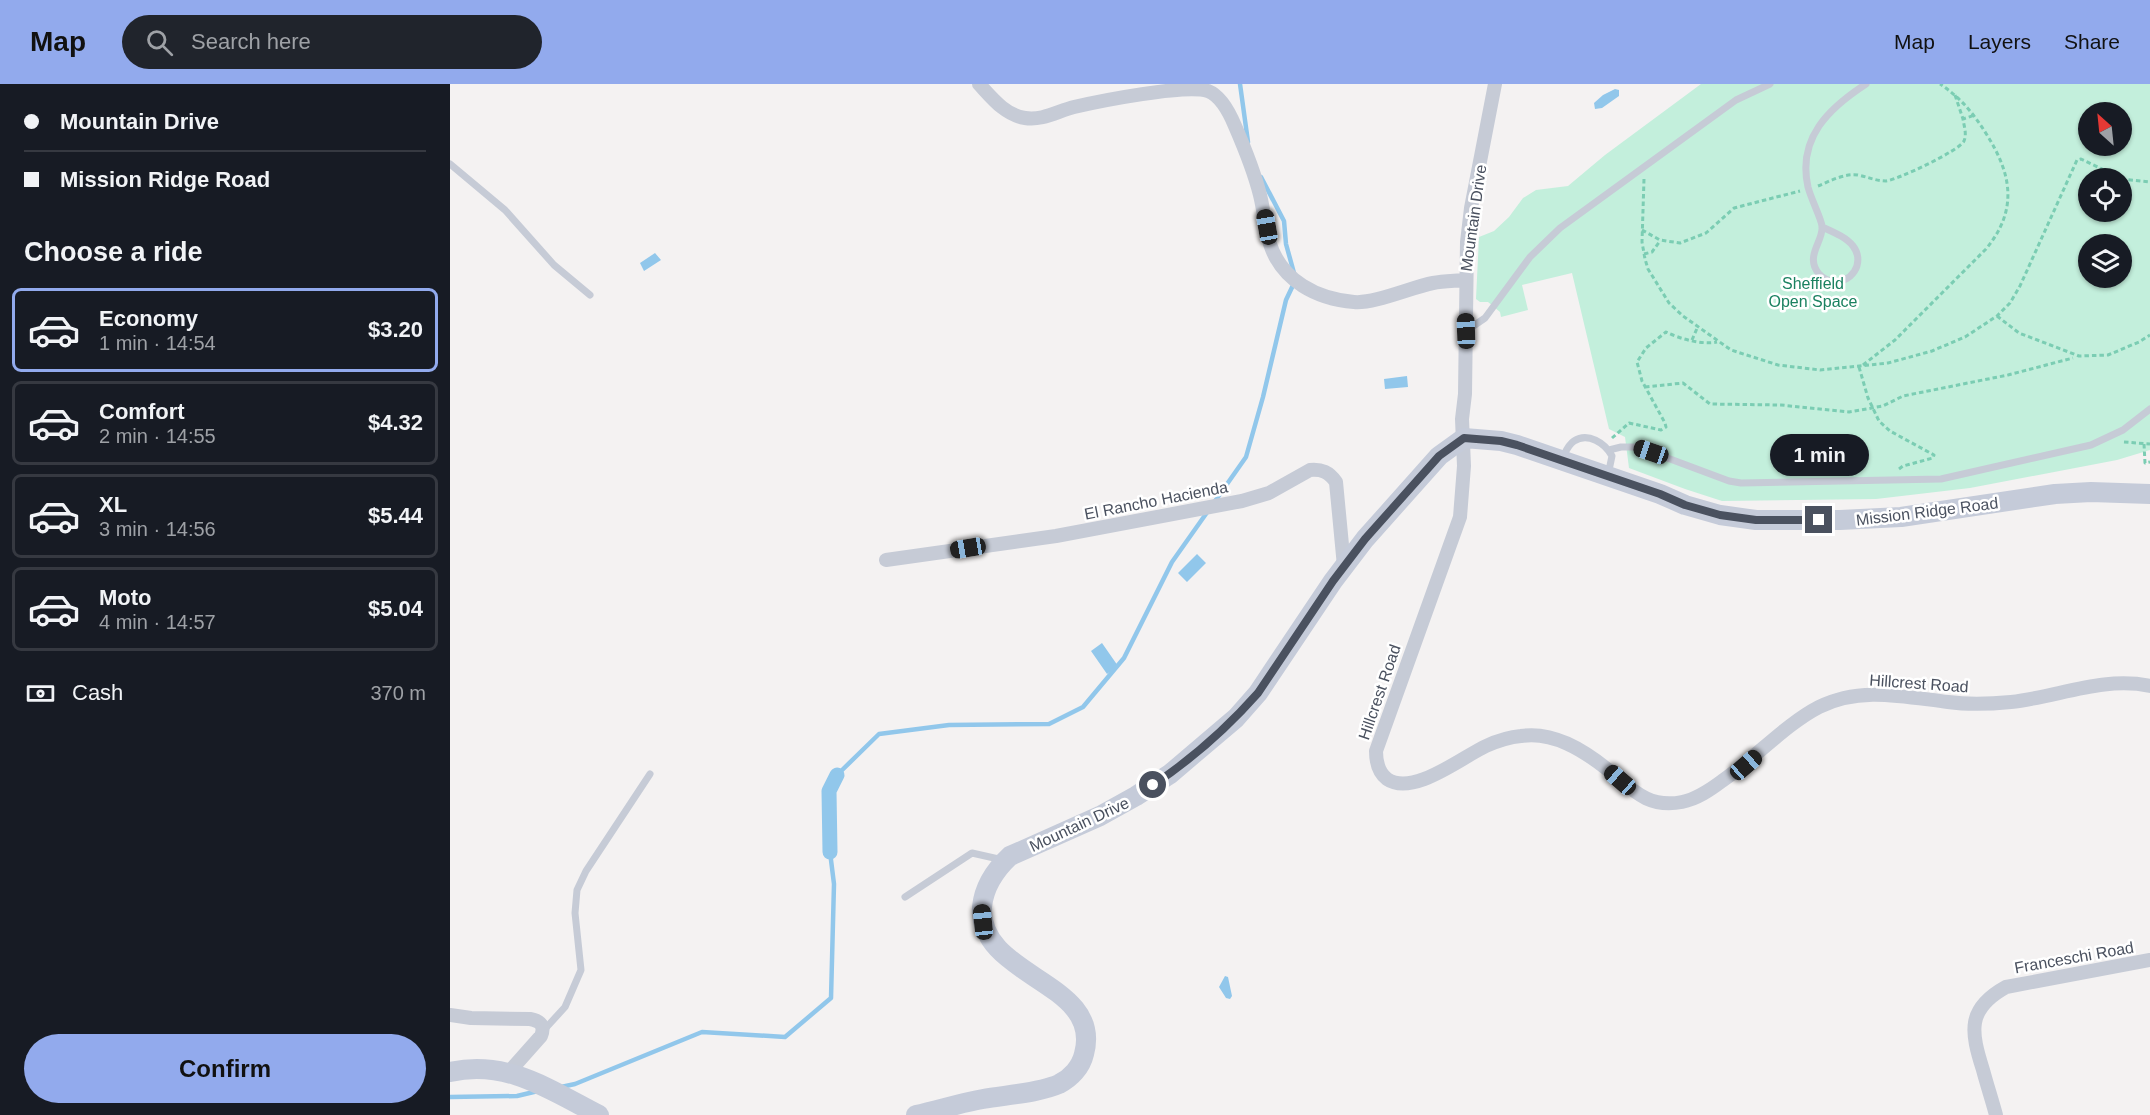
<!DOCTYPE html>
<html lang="en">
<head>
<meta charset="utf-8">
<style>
	body { margin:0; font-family:Arial,sans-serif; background:#20242c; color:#f1f3f6; height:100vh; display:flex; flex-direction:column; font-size:22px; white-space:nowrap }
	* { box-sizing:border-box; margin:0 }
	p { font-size:20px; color:#9ea1a6 }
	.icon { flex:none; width:33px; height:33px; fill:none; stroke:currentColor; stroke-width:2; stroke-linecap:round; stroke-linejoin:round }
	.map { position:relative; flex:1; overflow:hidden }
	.side { display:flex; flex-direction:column; background:#171b24; width:450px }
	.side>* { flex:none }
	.top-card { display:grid; align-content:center; height:132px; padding:0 24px; background:#171b24 }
	.needle { width:39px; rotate:333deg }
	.controls { position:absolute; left:1628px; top:18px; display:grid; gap:12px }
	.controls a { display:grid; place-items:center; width:54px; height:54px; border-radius:50%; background:#171b24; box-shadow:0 2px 4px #0004; font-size:30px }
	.end { position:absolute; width:27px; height:27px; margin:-14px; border:8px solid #4a515f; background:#fff; box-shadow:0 0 0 3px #fff }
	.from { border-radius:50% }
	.bubble { position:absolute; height:42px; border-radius:21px; background:#171b24; box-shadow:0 2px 4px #0004; font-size:20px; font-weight:700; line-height:42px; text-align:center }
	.car { position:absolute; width:18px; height:36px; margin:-18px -9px; border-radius:8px; box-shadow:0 0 4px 2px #0007; background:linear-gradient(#222 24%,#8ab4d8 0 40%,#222 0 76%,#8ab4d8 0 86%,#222 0) }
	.top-card b { display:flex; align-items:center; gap:21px; height:57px; font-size:22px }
	.top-card b+b { border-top:2px solid #363941 }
	.top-card i { width:15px; height:15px; background:#f1f3f6 }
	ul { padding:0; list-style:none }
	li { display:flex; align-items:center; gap:18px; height:84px; margin:0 12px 9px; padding:0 12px; border:3px solid #363941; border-radius:9px }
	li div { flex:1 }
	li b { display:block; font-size:22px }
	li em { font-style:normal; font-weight:700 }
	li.on { border-color:#92aaed }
	li>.icon { width:54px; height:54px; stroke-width:1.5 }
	h2 { padding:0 24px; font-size:27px; line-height:72px }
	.pay { display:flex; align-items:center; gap:15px; height:66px; padding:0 24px; font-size:22px }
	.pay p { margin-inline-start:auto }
	.action { display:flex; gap:12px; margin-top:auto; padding:12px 24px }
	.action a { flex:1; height:69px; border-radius:36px; background:#92aaed; color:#111; font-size:24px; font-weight:700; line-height:69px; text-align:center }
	header { display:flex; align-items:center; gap:36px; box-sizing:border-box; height:84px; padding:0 30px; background:#92aaed; color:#111 }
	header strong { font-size:28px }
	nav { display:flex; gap:33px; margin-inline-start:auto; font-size:21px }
	.search { width:420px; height:54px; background:#20242c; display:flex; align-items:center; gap:15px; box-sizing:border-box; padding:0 21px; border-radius:33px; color:#9ea1a6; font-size:22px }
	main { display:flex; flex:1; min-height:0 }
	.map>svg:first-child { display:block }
	.green { fill:#c3efdc; fill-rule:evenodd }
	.water { fill:#91c7eb }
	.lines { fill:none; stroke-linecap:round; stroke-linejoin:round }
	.stream { stroke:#91c7eb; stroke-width:4.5 }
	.canal { stroke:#91c7eb; stroke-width:15 }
	.path { stroke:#7bcdb3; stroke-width:3; stroke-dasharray:4.5 3; stroke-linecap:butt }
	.service { stroke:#c6cbd6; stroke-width:7 }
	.minor { stroke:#c6cbd6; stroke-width:14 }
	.secondary { stroke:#c5cbd9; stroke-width:20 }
	.route { stroke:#4a515f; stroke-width:8 }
	.labels { text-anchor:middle; stroke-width:5; stroke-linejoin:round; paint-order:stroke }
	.street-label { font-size:16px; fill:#4a515f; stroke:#fff }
	.park-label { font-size:16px; fill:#1a8160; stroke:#fff }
</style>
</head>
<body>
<header>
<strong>Map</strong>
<div class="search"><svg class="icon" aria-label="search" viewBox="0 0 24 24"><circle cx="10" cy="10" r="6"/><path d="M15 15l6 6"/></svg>Search here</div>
<nav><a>Map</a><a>Layers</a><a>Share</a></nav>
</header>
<main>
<section class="side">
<div class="top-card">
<b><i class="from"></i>Mountain Drive</b>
<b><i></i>Mission Ridge Road</b>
</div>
<h2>Choose a ride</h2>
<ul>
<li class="on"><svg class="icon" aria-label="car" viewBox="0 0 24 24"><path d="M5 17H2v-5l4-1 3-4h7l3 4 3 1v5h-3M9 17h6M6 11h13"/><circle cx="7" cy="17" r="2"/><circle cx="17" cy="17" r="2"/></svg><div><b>Economy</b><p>1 min · 14:54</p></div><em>$3.20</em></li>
<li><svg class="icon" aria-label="car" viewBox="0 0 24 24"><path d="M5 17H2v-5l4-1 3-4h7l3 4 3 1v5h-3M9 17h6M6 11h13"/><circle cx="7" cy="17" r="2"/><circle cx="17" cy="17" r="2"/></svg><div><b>Comfort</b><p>2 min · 14:55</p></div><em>$4.32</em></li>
<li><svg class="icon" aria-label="car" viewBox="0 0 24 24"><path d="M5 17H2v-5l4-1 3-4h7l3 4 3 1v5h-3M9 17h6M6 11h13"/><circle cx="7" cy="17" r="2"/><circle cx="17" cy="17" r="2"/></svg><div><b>XL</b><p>3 min · 14:56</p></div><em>$5.44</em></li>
<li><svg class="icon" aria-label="car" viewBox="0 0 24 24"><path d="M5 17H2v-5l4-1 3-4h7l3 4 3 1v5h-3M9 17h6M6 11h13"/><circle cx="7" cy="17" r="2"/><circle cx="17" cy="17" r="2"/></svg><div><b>Moto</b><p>4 min · 14:57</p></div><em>$5.04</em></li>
</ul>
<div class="pay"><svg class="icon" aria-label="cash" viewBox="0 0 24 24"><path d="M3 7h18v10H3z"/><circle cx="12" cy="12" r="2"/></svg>Cash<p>370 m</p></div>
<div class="action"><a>Confirm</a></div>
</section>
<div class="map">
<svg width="1700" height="1031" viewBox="0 0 1700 1031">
	<rect width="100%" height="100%" fill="#f4f2f2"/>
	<!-- green -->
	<path class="green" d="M1251 0H1700V366L1667 376 1520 404 1426 415 1272 417 1235 405 1179 384 1175 353 1159 345 1122 189 1072 201 1078 226 1051 233 1050 228 1038 218H1030L1026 215 1029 153 1044 147 1059 133 1073 114 1086 106 1118 102 1155 71ZM1638 28H1671V62H1638ZM1638 94H1671V128H1638ZM1638 160H1671V194H1638Z"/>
	<!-- water -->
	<path class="water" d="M1165 5 1169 6V12L1152 24 1145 25 1144 19 1153 11Z
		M205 169 211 176 194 187 190 179Z
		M957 292 958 303 935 305 934 295Z
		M747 470 756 479 737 498 728 489Z
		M652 559 668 582 657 590 641 567Z
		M775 892 778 893 782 912 780 915 776 914 769 903Z"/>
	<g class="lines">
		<!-- stream -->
		<path class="stream" d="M790 0 798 58
			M811 93 834 137 836 160 844 189
			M763 420 796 373 813 313 836 216 845 197
			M387 691 429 650 499 641 599 640 633 623 674 574 722 478 758 427
			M111 1003 125 1000 252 948 335 953 381 914 384 800 380 768
			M0 1013 67 1012 88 1007"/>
		<!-- canal -->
		<path class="canal" d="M380 768 379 707 387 691"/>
		<!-- path -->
		<path class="path" d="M1505 11 1513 35
			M1194 95 1192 158 1195 175 1198 185 1219 219 1233 232 1281 266 1328 281 1370 286 1438 279 1482 267 1515 253 1547 232 1560 219 1570 202 1627 76 1631 75 1671 94
			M1671 95 1700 98
			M1368 102C1380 97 1395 89 1408 91 1418 93 1426 97 1436 97 1447 96 1509 67 1514 57 1517 50 1514 42 1513 35L1525 31
			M1192 146 1210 156 1230 159 1256 149 1284 124 1350 107
			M1194 170 1202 168 1210 157
			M1547 232 1569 249 1629 272 1658 271 1689 258 1700 251
			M1242 256 1248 242
			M1413 281 1445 256 1536 165C1568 126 1562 91 1537 51 1524 30 1511 14 1490 0
			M1409 283 1418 314 1429 337 1440 347 1484 371 1483 374 1453 382 1449 385
			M1195 303 1233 299 1260 320 1331 321 1399 328 1433 322 1453 312 1558 291 1623 274
			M1162 354 1179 339 1211 346 1216 343 1215 339 1192 297 1187 278 1196 264 1216 248C1230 255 1252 261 1267 258
			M1674 358 1700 360
			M1694 360 1695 379 1700 378"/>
		<!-- service -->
		<path class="service" d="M0 80 55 126 104 181 140 211
			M1372 143C1383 148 1396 153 1403 162 1416 179 1401 201 1381 197 1376 196 1372 193 1369 190 1354 172 1374 157 1372 142 1371 134 1361 115 1358 103 1347 54 1379 24 1416 0
			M1016 247 1035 234 1080 173 1110 144 1286 16 1320 0
			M1159 366 1171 363H1188L1279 397 1291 399 1491 395 1641 361 1673 346 1700 325
			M1113 373C1116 367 1118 361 1124 357 1138 348 1155 359 1162 372L1158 391
			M455 813 522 769 553 776
			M94 946 115 923 131 886 125 829 127 806 136 787 200 690"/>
		<!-- minor -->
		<path class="minor" d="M529 0C542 14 555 31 575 34 592 37 608 27 624 23 650 17 735 0 758 7 771 12 780 30 785 42 795 65 804 87 810 111 814 127 815 144 820 160 832 197 867 215 904 218 924 220 962 203 983 199 993 197 1005 197 1015 196
			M1045 0 1021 124 1017 158 1015 310 1012 335 1014 382 1010 433 926 667C926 678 928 688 937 695 963 713 1012 673 1036 662 1047 657 1059 653 1071 652 1103 647 1133 666 1157 685 1181 704 1197 725 1232 718 1247 715 1260 706 1272 697 1304 675 1336 640 1369 623 1410 602 1455 613 1498 618 1519 621 1541 620 1561 618 1608 613 1653 592 1700 602
			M436 476 606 452 792 417 819 409 860 386C872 385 879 388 886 398L894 482
			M0 931 21 934 80 935C91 937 95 942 91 952L59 988
			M1546 1031C1542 1016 1537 1001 1533 986 1521 948 1516 925 1556 903L1700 876"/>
		<!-- secondary -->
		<path class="secondary" d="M0 988C57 975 100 1006 149 1031
			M466 1031C489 1026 510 1019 533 1015 555 1011 589 1009 609 1000 621 994 631 983 634 970 654 897 528 894 532 823 534 802 545 786 560 772L650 732 686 712 720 690 786 634 808 609 883 497 915 455 989 372 1014 354 1051 357 1067 361 1210 410 1235 421 1270 431 1306 436H1390L1451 433 1605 410 1641 408 1700 410"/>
	</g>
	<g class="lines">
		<!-- route -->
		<path class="route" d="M703 701C742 675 777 644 808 609L883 497 915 455 989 372 1014 354 1051 357 1067 361 1210 410 1235 421 1270 431 1306 436H1369"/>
	</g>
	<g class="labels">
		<!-- street labels -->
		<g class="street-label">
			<text transform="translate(1023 134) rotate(-82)" y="6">Mountain Drive</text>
			<text transform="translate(706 416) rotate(-11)" y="6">El Rancho Hacienda</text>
			<text transform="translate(1477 427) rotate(-7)" y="6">Mission Ridge Road</text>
			<text transform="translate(1469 599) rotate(4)" y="6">Hillcrest Road</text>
			<text transform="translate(929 608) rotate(-71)" y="6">Hillcrest Road</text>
			<text transform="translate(629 740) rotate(-25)" y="6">Mountain Drive</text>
			<text transform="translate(1624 873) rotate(-10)" y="6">Franceschi Road</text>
		</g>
		<!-- park labels -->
		<g class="park-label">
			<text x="1363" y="205">Sheffield<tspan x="1363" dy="18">Open Space</tspan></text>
		</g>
	</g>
</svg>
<div class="controls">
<a><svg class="needle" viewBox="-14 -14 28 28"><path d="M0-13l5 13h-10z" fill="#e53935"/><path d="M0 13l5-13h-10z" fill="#9ea1a6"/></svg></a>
<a><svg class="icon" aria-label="locate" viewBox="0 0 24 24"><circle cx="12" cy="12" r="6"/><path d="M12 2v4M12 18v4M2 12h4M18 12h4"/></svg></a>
<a><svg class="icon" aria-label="layers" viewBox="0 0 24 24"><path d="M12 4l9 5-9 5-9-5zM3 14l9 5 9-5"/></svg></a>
</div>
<i class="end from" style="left:703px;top:701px"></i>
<i class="end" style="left:1369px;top:436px"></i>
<div class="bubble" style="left:1320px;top:350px;width:99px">1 min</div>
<i class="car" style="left:817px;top:143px;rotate:350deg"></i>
<i class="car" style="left:1016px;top:247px;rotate:358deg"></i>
<i class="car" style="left:1201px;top:368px;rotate:289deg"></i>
<i class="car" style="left:518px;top:464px;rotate:261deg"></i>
<i class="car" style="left:1296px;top:681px;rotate:49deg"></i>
<i class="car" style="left:1170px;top:696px;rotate:311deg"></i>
<i class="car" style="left:533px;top:838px;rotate:354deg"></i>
</div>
</main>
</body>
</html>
